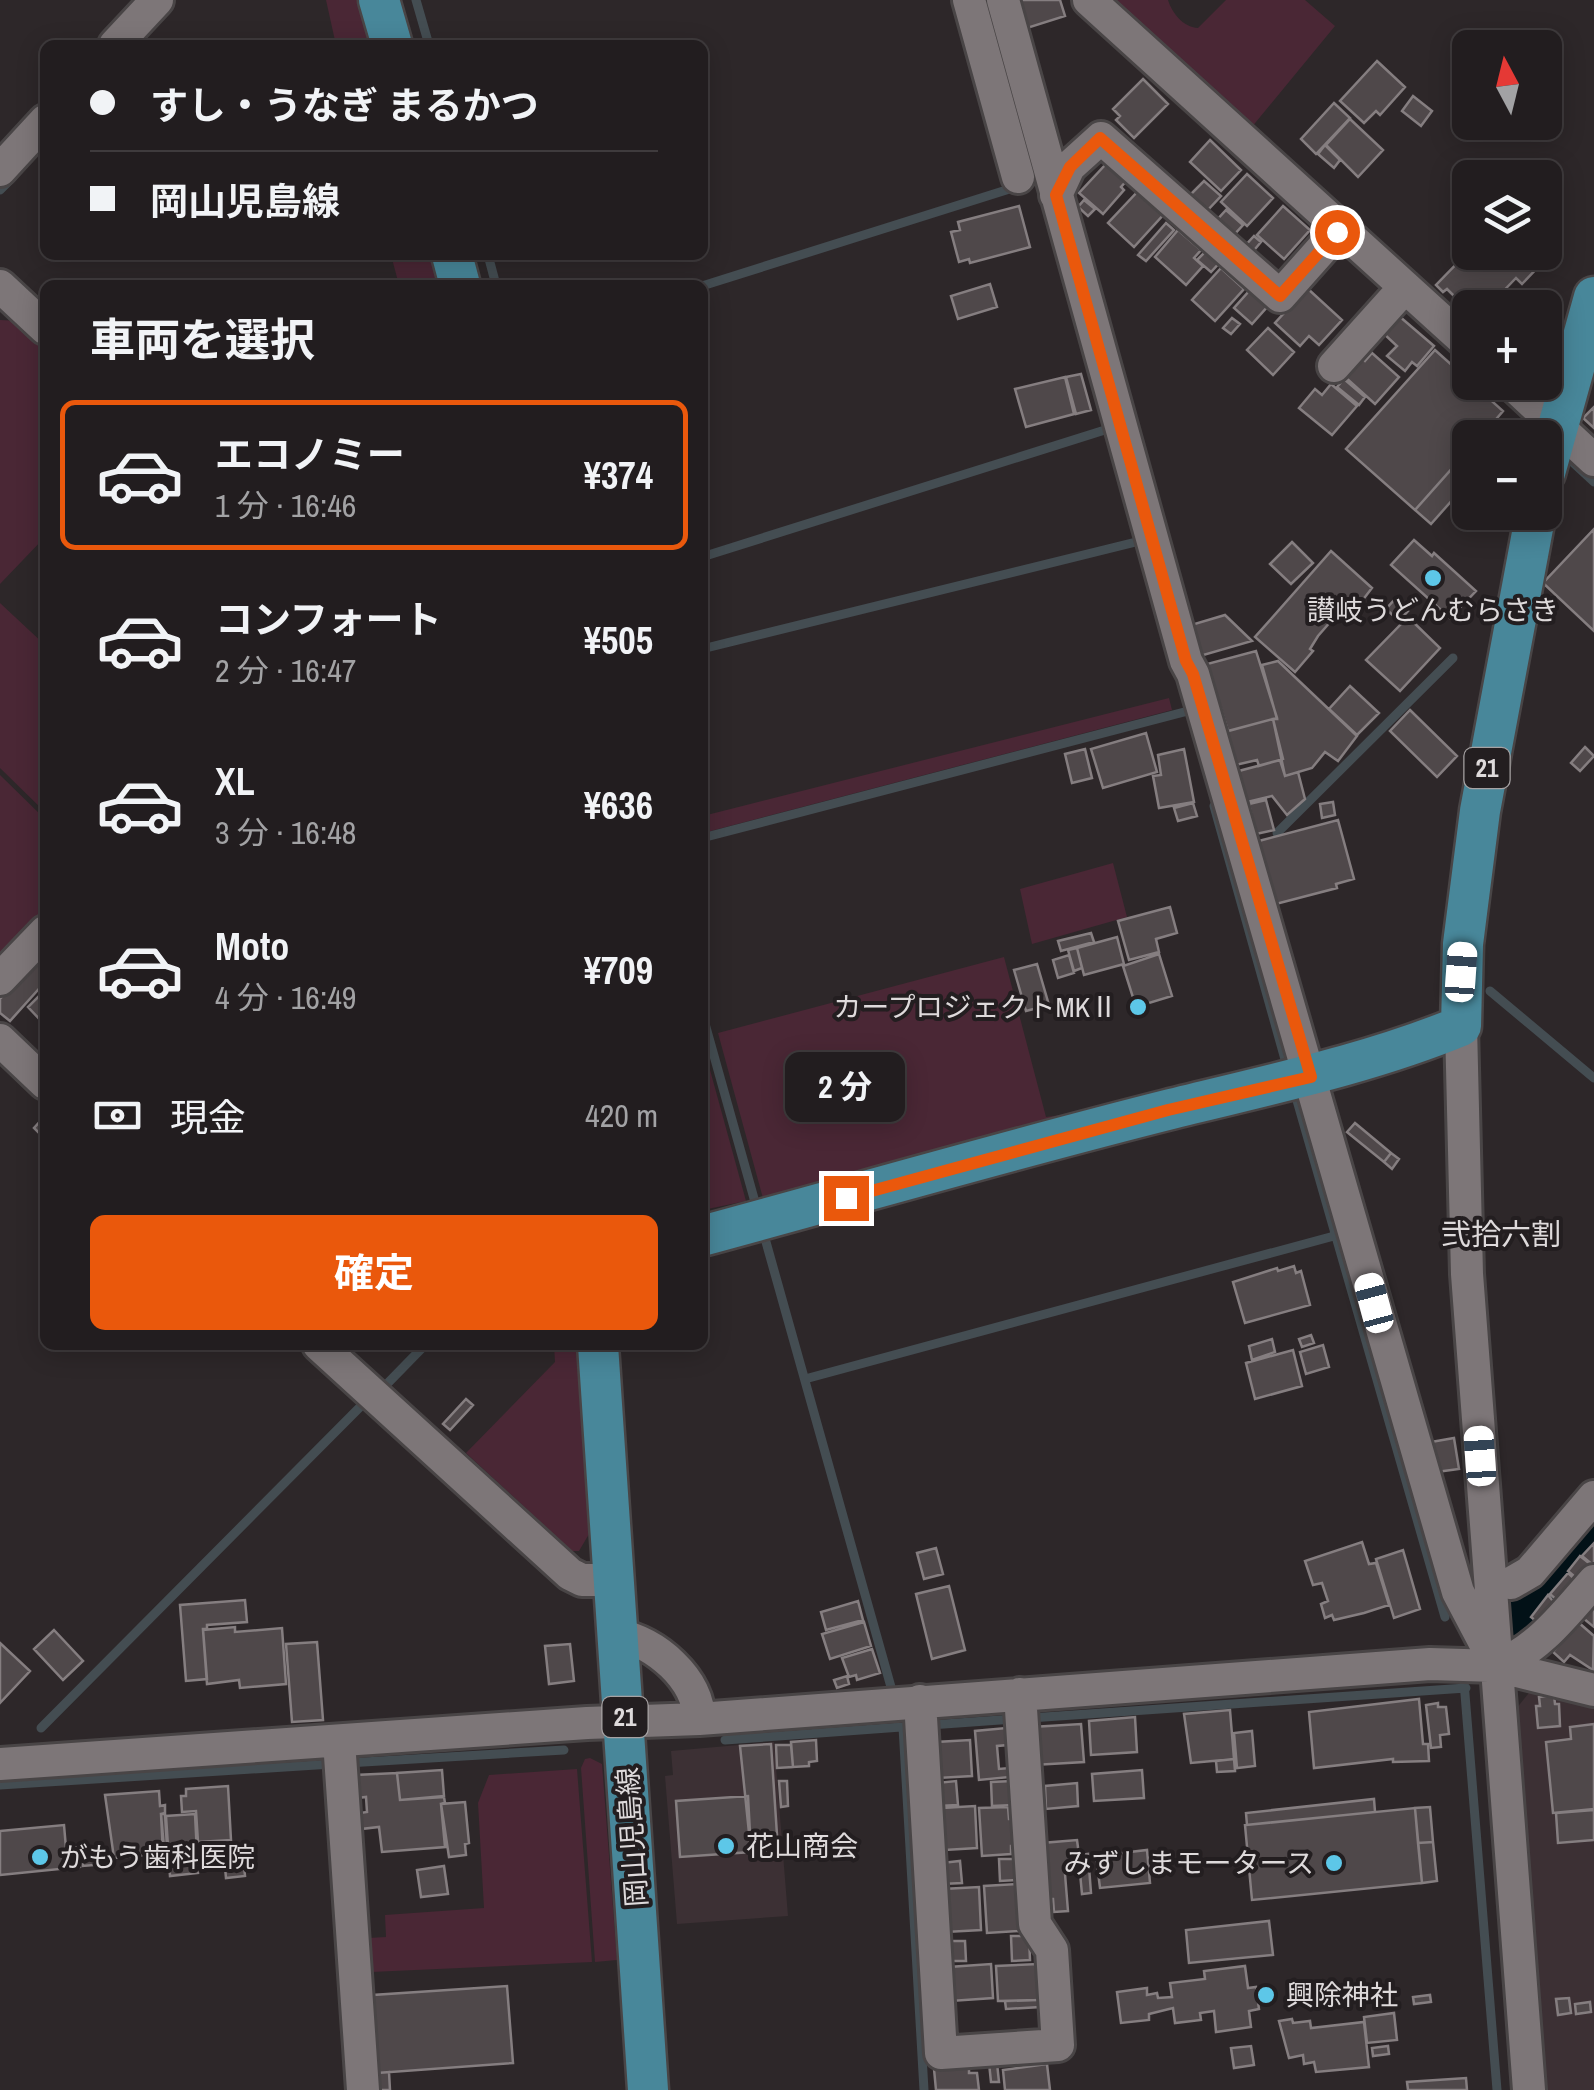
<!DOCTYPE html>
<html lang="ja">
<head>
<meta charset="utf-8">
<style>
	body { margin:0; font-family:"Archivo Narrow","Noto Sans JP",sans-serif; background:#2a2628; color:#f1f3f6; height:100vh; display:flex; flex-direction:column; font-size:38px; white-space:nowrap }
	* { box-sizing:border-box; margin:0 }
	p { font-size:32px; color:#a2a2a4 }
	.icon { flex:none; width:55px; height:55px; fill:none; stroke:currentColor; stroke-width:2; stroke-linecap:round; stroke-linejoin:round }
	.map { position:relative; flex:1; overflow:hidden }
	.details { position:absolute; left:40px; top:280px; width:668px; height:1070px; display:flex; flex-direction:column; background:#221d1f; border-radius:15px; box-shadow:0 5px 25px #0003,0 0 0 2px #3f3b3d }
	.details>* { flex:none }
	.guide { position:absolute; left:40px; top:40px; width:668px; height:220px; border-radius:15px; box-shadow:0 5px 25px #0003,0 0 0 2px #3f3b3d; display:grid; align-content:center; height:220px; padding:0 50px; background:#221d1f }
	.needle { width:65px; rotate:353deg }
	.fabs { position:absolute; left:1452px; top:30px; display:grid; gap:20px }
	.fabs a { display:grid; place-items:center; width:110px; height:110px; border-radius:15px; background:#221d1f; box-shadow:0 5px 25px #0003,0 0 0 2px #3f3b3d; font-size:50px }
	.end { position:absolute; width:45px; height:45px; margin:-22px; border:12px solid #ea580c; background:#fff; box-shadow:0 0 0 5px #fff }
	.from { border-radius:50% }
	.bubble { position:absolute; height:70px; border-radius:15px; background:#221d1f; box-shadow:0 5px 25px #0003,0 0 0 2px #3f3b3d; font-size:32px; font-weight:700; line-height:70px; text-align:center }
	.car { position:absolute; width:30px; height:60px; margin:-30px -15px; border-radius:12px; box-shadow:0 0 8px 2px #0007; background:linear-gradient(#fff 24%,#345 0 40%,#fff 0 76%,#345 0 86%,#fff 0) }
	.guide b { display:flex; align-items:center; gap:35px; height:95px; font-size:38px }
	.guide b+b { border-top:2px solid #3f3b3d }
	.guide i { width:25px; height:25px; background:#f1f3f6 }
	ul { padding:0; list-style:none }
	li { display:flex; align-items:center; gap:30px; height:150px; margin:0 20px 15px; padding:0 30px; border:5px solid transparent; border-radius:15px }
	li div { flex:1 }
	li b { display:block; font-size:38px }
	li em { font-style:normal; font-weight:700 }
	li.on { border-color:#ea580c }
	li>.icon { width:90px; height:90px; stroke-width:1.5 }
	h2 { padding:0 50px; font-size:45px; line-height:120px }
	.pay { display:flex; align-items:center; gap:25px; height:110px; padding:0 50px; font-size:38px }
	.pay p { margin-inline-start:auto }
	.cta { display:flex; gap:20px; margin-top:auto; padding:20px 50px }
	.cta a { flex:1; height:115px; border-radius:15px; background:#ea580c; color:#fff; font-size:40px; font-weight:700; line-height:115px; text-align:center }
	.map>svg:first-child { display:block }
	.built { fill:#3c3034 }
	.green { fill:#4a2735 }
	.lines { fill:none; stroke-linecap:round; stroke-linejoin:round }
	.stream { stroke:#444d52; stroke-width:9 }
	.river { stroke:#021117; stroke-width:52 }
	.building { fill:#4f484a; stroke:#857e80; stroke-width:2.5 }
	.minor-casing { stroke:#494546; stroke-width:38 }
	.major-casing { stroke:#494546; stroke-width:45 }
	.minor { stroke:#7d7678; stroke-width:32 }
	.major { stroke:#48879a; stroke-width:40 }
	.route { stroke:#ea580c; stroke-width:12 }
	.poi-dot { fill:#5dc7e8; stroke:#231e20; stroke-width:4 }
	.labels { text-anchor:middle; stroke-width:8; stroke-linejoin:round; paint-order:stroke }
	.shield { fill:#231e20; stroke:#a6a2a3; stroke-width:2.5 }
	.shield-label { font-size:25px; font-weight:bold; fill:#dedadb }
	.poi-label { font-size:28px; fill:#dedadb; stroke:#231e20; text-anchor:start }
	.street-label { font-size:28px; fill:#dedadb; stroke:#231e20 }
	.neighbourhood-label { font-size:30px; fill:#dedadb; stroke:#231e20 }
</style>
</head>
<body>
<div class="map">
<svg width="1594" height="2090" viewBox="0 0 1594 2090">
	<rect width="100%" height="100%" fill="#2d2729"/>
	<!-- built -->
	<path class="built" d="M1532 1689 1594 1707V2090H1544L1516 1709Z
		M774 1742 788 1916 677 1924 665 1776 673 1775 671 1751Z"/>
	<!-- green -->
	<path class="green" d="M326 0H361L374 45H336Z
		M1111 0H1168C1172 13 1183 27 1198 28L1226 0H1305L1335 26 1251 128Z
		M391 255H434L442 285H399Z
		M0 320 20 321 45 344V537L0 584Z
		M0 603 45 645V812L0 768Z
		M1169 698 1172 710 703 833V816Z
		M0 775 45 819V919L0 965Z
		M1113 863 1127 917 1032 944 1020 889Z
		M1004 957 1046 1117 1076 1113 764 1202 718 1033Z
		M707 1059 746 1201 703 1210 702 1064Z
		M554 1345H577L589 1534 579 1551H572L466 1453 555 1362Z
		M590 1758 602 1764 617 1960 595 1962 581 1768 585 1759Z
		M577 1769 592 1962 371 1972 368 1938 386 1937 385 1915 484 1908 478 1803 489 1775Z"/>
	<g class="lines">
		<!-- stream -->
		<path class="stream" d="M416 0 429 45
			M996 36 1009 84
			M0 190 13 177
			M488 255 496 285
			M702 286 1019 186
			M1568 458 1594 482
			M702 557 1108 429
			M702 649 1140 541
			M1214 806 1288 1070
			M1277 833 1453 658
			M702 838 1188 711
			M1490 991 1594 1078
			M702 1013 755 1202
			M1294 1090 1445 1617
			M766 1242 891 1687
			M805 1379 1334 1236
			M383 1388 425 1345
			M1464 1682 1497 2090
			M1030 1718 1466 1688
			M930 1725 1014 1719
			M903 1727 924 2090
			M41 1728 362 1405
			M725 1740 915 1726
			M347 1763 564 1750
			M0 1785 332 1764"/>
		<!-- river -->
		<path class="river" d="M1509 1612 1543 1583 1594 1522"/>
	</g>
	<!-- building -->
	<path class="building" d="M1019 0H1060L1065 16 1024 29Z
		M1377 61 1405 87 1380 115 1376 111 1364 123 1340 101Z
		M1143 79 1168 104 1134 138 1116 120 1120 116 1113 109Z
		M1413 96 1432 111 1421 126 1402 111Z
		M1334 103 1350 118 1316 154 1301 139Z
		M1350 119 1383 150 1358 177 1326 145Z
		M1210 140 1241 170 1221 191 1190 162Z
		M1325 145 1340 160 1334 168 1318 154Z
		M1106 164 1129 178 1121 187 1124 190 1103 214 1079 193Z
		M1247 174 1273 198 1247 226 1221 202Z
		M1204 181 1221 196 1205 213 1188 197Z
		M1545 182 1560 197 1549 209 1545 204Z
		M1140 189 1165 213 1134 247 1108 223Z
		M1084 200 1095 209 1088 216 1078 207Z
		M1019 206 1030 247 970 263 969 259 959 262 951 232 960 230 958 222Z
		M1283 206 1310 230 1284 259 1257 235Z
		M1226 210 1243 225 1232 237 1215 222Z
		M1166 223 1174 230 1146 261 1138 255Z
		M1178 230 1201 250 1194 258 1203 266 1186 285 1155 257Z
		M1254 236 1261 242 1250 255 1242 249Z
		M1209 248 1222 260 1211 272 1197 260Z
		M1470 250 1532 252 1542 263 1522 284 1516 278 1487 308H1470V312L1447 289 1443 292 1436 285Z
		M1221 268 1244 289 1215 321 1192 300Z
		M990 284 997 307 958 319 951 296Z
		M1307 288 1342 320 1319 345 1309 336 1300 346 1275 323Z
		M1250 290 1268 306 1252 324 1234 308Z
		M1399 316 1434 346 1417 366 1412 362 1405 371 1387 356 1397 346 1384 334Z
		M1232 318 1240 324 1231 334 1223 328Z
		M1268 328 1294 352 1273 375 1247 350Z
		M1435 350 1503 411 1480 438H1470V448L1415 510 1346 449Z
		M1372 353 1399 377 1375 404 1345 377 1362 358 1365 361Z
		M1081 374 1091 410 1076 414 1066 377Z
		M1065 377 1074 414 1026 427 1015 389Z
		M1344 379 1365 397 1359 405 1337 387Z
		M1331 384 1357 406 1332 435 1299 408 1315 389 1322 395Z
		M1594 407V428L1583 418Z
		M1508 421 1527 438H1493Z
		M1465 454 1470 459V480L1431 524 1415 510Z
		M1594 529V631L1543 583Z
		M1414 540 1432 556 1434 553 1476 591 1450 618 1391 565Z
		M1292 542 1313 563 1291 584 1270 564Z
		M1331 551 1372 588 1348 619 1339 612 1318 636 1310 649 1313 651 1295 672 1255 637Z
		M1395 599 1408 611 1399 621 1386 609Z
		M1225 615 1252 641 1200 656 1191 625Z
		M1408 617 1440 648 1400 691 1366 660Z
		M1256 651 1277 718 1228 731 1207 664Z
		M1278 661 1357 736 1338 761 1325 752 1312 768 1285 776 1273 719H1277L1262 665Z
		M1350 686 1379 713 1357 735 1329 709Z
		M1410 710 1457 756 1437 777 1390 731Z
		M1273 719 1283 759 1259 766 1257 760 1231 766 1221 733Z
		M1146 733 1157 772 1103 788 1091 749Z
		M1585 747 1594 756 1580 771 1571 763Z
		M1085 749 1092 778 1072 783 1065 754Z
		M1184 749 1194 802 1159 808 1153 776 1161 775 1158 755Z
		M1280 760 1285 776 1298 772 1305 799 1287 815 1272 796 1243 803 1235 772Z
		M1266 800 1274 830 1256 834 1249 804Z
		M1333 802 1335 815 1322 818 1320 804Z
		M1193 803 1197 816 1178 821 1174 808Z
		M1338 820 1354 879 1336 884 1337 888 1272 905 1255 842Z
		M1170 907 1177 933 1156 939 1159 952 1129 960 1118 921Z
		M1091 933 1094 942 1061 951 1058 941Z
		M1117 937 1124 964 1084 975 1077 948Z
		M1077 948 1082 968 1074 971 1068 950Z
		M1159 954 1172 996 1136 1007 1123 966Z
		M41 955 45 959V982L10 1021 0 1013V999Z
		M1069 955 1074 973 1058 978 1053 960Z
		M1037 964 1049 1005 1026 1011 1014 970Z
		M45 990V1025L28 1007Z
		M45 1116V1139L34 1128Z
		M1355 1123 1391 1153 1384 1162 1347 1132Z
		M1391 1153 1399 1159 1392 1169 1384 1162Z
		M1294 1266 1296 1273 1301 1271 1310 1305 1245 1323 1233 1282 1277 1268 1278 1271Z
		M1311 1335 1314 1343 1302 1347 1299 1339Z
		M1272 1339 1275 1352 1252 1360 1249 1346Z
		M1323 1345 1329 1367 1306 1374 1300 1352Z
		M1293 1350 1302 1386 1255 1399 1246 1363Z
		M466 1399 473 1405 450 1430 443 1424Z
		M1454 1438 1459 1469 1436 1472 1431 1442Z
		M1362 1542 1369 1564 1376 1563 1389 1605 1364 1613 1334 1620 1332 1615 1325 1618 1321 1604 1328 1601 1322 1583 1313 1585 1305 1561Z
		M1594 1543V1566L1582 1556Z
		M936 1548 943 1574 924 1579 917 1553Z
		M1403 1550 1420 1609 1394 1618 1376 1559Z
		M1580 1556 1594 1567 1581 1582 1568 1571Z
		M1568 1573 1579 1583 1561 1604 1550 1594Z
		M949 1586 965 1650 932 1659 916 1594Z
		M1548 1595 1557 1606 1537 1622 1531 1617Z
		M245 1600 247 1622 207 1625V1629H203L207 1679 186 1681 180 1605Z
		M858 1601 863 1620 826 1630 821 1612Z
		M1594 1605V1627L1583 1618Z
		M864 1622 871 1646 830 1659 822 1634Z
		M1578 1622 1594 1636 1593 1670 1570 1655 1564 1662 1553 1652Z
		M235 1627V1632L282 1628 286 1684 240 1688 239 1680 207 1684 203 1630Z
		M54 1630 83 1661 63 1680 34 1649Z
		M317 1642 323 1720 292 1722 286 1644Z
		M0 1643 30 1671 0 1703Z
		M570 1644 574 1681 549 1684 545 1646Z
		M872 1649 880 1673 857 1680 856 1675 849 1677 842 1658Z
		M847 1676 849 1684 837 1688 834 1680Z
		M1554 1695 1555 1704H1559L1560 1726 1538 1728 1536 1706H1540L1539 1697Z
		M1419 1699 1423 1744H1428L1429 1761 1393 1762V1759L1314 1768 1309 1712Z
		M1438 1703V1707H1446L1449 1734 1440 1735 1441 1747 1431 1748 1426 1705Z
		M1230 1710 1234 1759 1191 1763 1184 1714Z
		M1135 1717 1137 1752 1091 1755 1089 1721Z
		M1081 1724 1084 1762 1034 1765 1032 1727Z
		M1594 1724V1809L1553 1813 1546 1742 1571 1739 1570 1727Z
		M1006 1728 1008 1745 997 1746 999 1769 1009 1768 1010 1777 979 1780 975 1731Z
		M1252 1731 1255 1766 1237 1768 1234 1733Z
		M816 1740 817 1761 809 1762V1766L793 1767 791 1742Z
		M970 1740 972 1776 938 1778 936 1742Z
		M771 1744 778 1850 751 1852 740 1746Z
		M776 1745H791L793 1767 777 1768Z
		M1234 1759 1235 1771 1217 1772 1216 1761Z
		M442 1770 444 1796 400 1800 397 1773Z
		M1142 1770 1144 1798 1094 1801 1092 1774Z
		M397 1773 400 1800 444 1797 445 1803 441 1804 445 1847 382 1852 379 1827 361 1829 360 1813 367 1812 366 1797 357 1798 355 1775Z
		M779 1781H787L788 1806 781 1807Z
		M956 1781 958 1805 938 1806 936 1783Z
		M1012 1781 1014 1805 992 1806 991 1782Z
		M1077 1783 1078 1806 1046 1809 1045 1786Z
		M228 1786 231 1840 198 1842 196 1811 182 1812 181 1796H186V1789Z
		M159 1791 160 1806 165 1805V1813L161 1814 163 1854 114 1858 105 1795Z
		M748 1796 751 1852 680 1857 676 1801Z
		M1374 1799 1375 1812 1247 1825 1246 1813Z
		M465 1802 469 1843 465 1844 466 1855 449 1857 441 1804Z
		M975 1806 977 1848 945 1850 942 1808Z
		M1008 1807 1009 1819H1013L1014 1846H1011V1854L982 1856 979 1808Z
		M1430 1807 1433 1842 1418 1843 1415 1808Z
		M1415 1808 1422 1883 1252 1900 1245 1825Z
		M1594 1810V1840L1558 1843 1556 1813Z
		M161 1814H165L167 1847 164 1848Z
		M195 1814 198 1873 170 1876 166 1816Z
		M64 1825 66 1848 78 1847 80 1867 0 1875V1831Z
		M1077 1840 1079 1855 1088 1854 1091 1893 1082 1894 1080 1873 1065 1874 1068 1911 1054 1912 1053 1899H1048L1042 1843Z
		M1433 1842 1437 1881 1422 1883 1418 1843Z
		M1147 1850 1150 1883 1100 1888 1096 1856Z
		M105 1855V1864L83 1866 82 1857Z
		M243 1855 245 1876 226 1878 224 1856Z
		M999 1859H1016L1017 1880 1000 1881Z
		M960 1861 962 1883 942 1884 941 1863Z
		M444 1866 448 1894 421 1897 417 1870Z
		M1017 1884 1020 1931 987 1933 984 1886Z
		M979 1887 981 1930 946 1932 943 1889Z
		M1269 1921 1273 1955 1189 1963 1186 1930Z
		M1011 1936H1029L1030 1960 1012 1961Z
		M948 1941H965L966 1961H949Z
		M991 1964 993 1998 951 2001 949 1967Z
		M1038 1964 1040 2000 998 2001 996 1966Z
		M1245 1966 1248 1988 1256 1987 1259 2009 1249 2011 1251 2027 1216 2032 1214 2011 1200 2013 1201 2020 1175 2023 1173 2008 1149 2014V2020L1121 2023 1117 1992 1147 1988V1995L1157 1993 1158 1998 1172 1997 1170 1983 1205 1979 1204 1971Z
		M507 1986 513 2063 378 2073 373 1995Z
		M1430 1995 1431 2002 1414 2004 1413 1997Z
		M1569 1998 1571 2013 1558 2015 1556 1999Z
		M1040 2000V2007L1006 2009 1005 2001Z
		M1590 2002 1591 2012 1576 2014 1575 2004Z
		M1394 2013 1397 2040 1367 2043 1364 2017Z
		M1292 2019 1293 2023 1310 2021 1311 2028 1364 2022 1369 2067 1316 2072 1314 2062 1304 2064 1303 2055 1289 2058 1279 2021Z
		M1251 2046 1254 2065 1234 2068 1231 2048Z
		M1388 2046 1389 2054 1373 2056 1372 2048Z
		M989 2063H997L999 2082H991Z
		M1047 2064 1050 2090H1005L1003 2070Z
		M969 2066V2073H977L979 2090H936L934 2069Z
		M389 2072 390 2090H380L378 2073Z
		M1466 2078 1467 2090H1408L1407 2082Z"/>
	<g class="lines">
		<!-- minor casing -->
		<g class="minor-casing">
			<path id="minor" d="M969 0 1018 177
				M1003 0 1186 661 1193 674 1458 1592 1497 1666
				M1089 0 1470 346
				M115 45 157 0
				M0 170 45 121
				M1056 195 1069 167 1101 138 1280 296 1337 232
				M0 286 45 328
				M1334 366 1405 287
				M1510 382 1594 460
				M0 979 45 932
				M1461 1026 1467 1274 1529 2090
				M0 1040 45 1083
				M319 1345 570 1574 582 1580H614
				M1511 1583 1530 1572 1594 1497
				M618 1635C656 1643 698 1678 699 1719
				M1497 1666C1539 1649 1565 1614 1594 1581
				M920 1701 941 2053 1058 2045 1052 1950 1035 1924 1020 1694
				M339 1741 363 2090
				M0 1764 587 1723 699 1719 1430 1664 1497 1666 1594 1690"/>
		</g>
		<!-- major casing -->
		<g class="major-casing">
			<path id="major" d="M379 0 392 45
				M452 255 460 285
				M1545 473 1594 297
				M702 1236C857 1194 1012 1149 1167 1110 1267 1085 1366 1065 1461 1026L1463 944 1480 811 1536 512
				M598 1345 648 2090"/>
		</g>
		<!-- minor -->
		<use href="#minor" class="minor"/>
		<!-- major -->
		<use href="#major" class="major"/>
	</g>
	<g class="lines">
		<!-- route -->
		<path class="route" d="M846 1198 1168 1110 1311 1077 1193 674 1186 661 1056 195 1070 167 1100 138 1280 296 1337 232"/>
	</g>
	<!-- markers -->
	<g class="poi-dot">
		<circle cx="1433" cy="578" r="10"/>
		<circle cx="1138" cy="1007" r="10"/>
		<circle cx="726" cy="1846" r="10"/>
		<circle cx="40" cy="1857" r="10"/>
		<circle cx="1334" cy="1863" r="10"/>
		<circle cx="1266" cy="1995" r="10"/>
	</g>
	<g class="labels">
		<!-- shield labels -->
		<g class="shield">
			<rect x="1464.5" y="748" width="45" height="40" rx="8"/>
			<rect x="602.5" y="1697" width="45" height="40" rx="8"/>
		</g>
		<g class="shield-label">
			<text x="1487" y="777">21</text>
			<text x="625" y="1726">21</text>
		</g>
		<!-- poi labels -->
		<g class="poi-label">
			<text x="1433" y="620" text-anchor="middle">讃岐うどんむらさき</text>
			<text x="1118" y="1017" text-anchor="end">カープロジェクトMKⅡ</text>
			<text x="746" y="1856">花山商会</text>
			<text x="60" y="1867">がもう歯科医院</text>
			<text x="1314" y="1873" text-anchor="end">みずしまモータース</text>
			<text x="1286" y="2005">興除神社</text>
		</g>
		<!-- street labels -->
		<g class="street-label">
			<text transform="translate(632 1837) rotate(-94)" y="10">岡山児島線</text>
		</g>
		<!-- neighbourhood labels -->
		<g class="neighbourhood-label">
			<text x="1501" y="1245">弐拾六割</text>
		</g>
	</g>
</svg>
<div class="fabs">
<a><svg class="needle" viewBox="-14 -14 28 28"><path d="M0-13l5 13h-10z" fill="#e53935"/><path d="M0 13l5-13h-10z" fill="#a2a2a4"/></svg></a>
<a><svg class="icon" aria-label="layers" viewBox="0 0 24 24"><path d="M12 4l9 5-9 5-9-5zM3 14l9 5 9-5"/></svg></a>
<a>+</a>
<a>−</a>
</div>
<i class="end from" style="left:1337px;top:232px"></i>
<i class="end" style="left:846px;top:1198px"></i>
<div class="bubble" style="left:785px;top:1052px;width:120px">2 分</div>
<i class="car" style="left:1461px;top:972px;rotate:4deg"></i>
<i class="car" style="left:1374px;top:1303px;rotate:345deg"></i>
<i class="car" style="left:1480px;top:1456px;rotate:356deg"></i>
<div class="guide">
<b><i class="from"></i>すし・うなぎ まるかつ</b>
<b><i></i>岡山児島線</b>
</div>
<section class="details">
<h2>車両を選択</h2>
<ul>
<li class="on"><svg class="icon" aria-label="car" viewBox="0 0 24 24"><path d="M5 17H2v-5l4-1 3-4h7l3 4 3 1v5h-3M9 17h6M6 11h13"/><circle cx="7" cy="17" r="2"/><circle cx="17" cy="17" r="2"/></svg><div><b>エコノミー</b><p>1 分 · 16:46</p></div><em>¥374</em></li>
<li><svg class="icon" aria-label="car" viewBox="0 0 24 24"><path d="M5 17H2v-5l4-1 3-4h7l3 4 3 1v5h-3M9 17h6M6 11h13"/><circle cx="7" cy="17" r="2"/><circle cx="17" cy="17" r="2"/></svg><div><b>コンフォート</b><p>2 分 · 16:47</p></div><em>¥505</em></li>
<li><svg class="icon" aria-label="car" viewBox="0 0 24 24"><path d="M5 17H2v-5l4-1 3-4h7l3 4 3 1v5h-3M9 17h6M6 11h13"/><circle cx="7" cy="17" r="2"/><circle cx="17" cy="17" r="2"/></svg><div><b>XL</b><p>3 分 · 16:48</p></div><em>¥636</em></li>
<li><svg class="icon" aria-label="car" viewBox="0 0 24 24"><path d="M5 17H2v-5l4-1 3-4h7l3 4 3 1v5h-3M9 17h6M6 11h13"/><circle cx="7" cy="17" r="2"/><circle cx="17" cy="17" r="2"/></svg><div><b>Moto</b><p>4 分 · 16:49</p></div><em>¥709</em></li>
</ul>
<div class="pay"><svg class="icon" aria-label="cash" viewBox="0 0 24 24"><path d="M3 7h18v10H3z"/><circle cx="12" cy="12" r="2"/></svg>現金<p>420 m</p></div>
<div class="cta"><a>確定</a></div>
</section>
</div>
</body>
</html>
